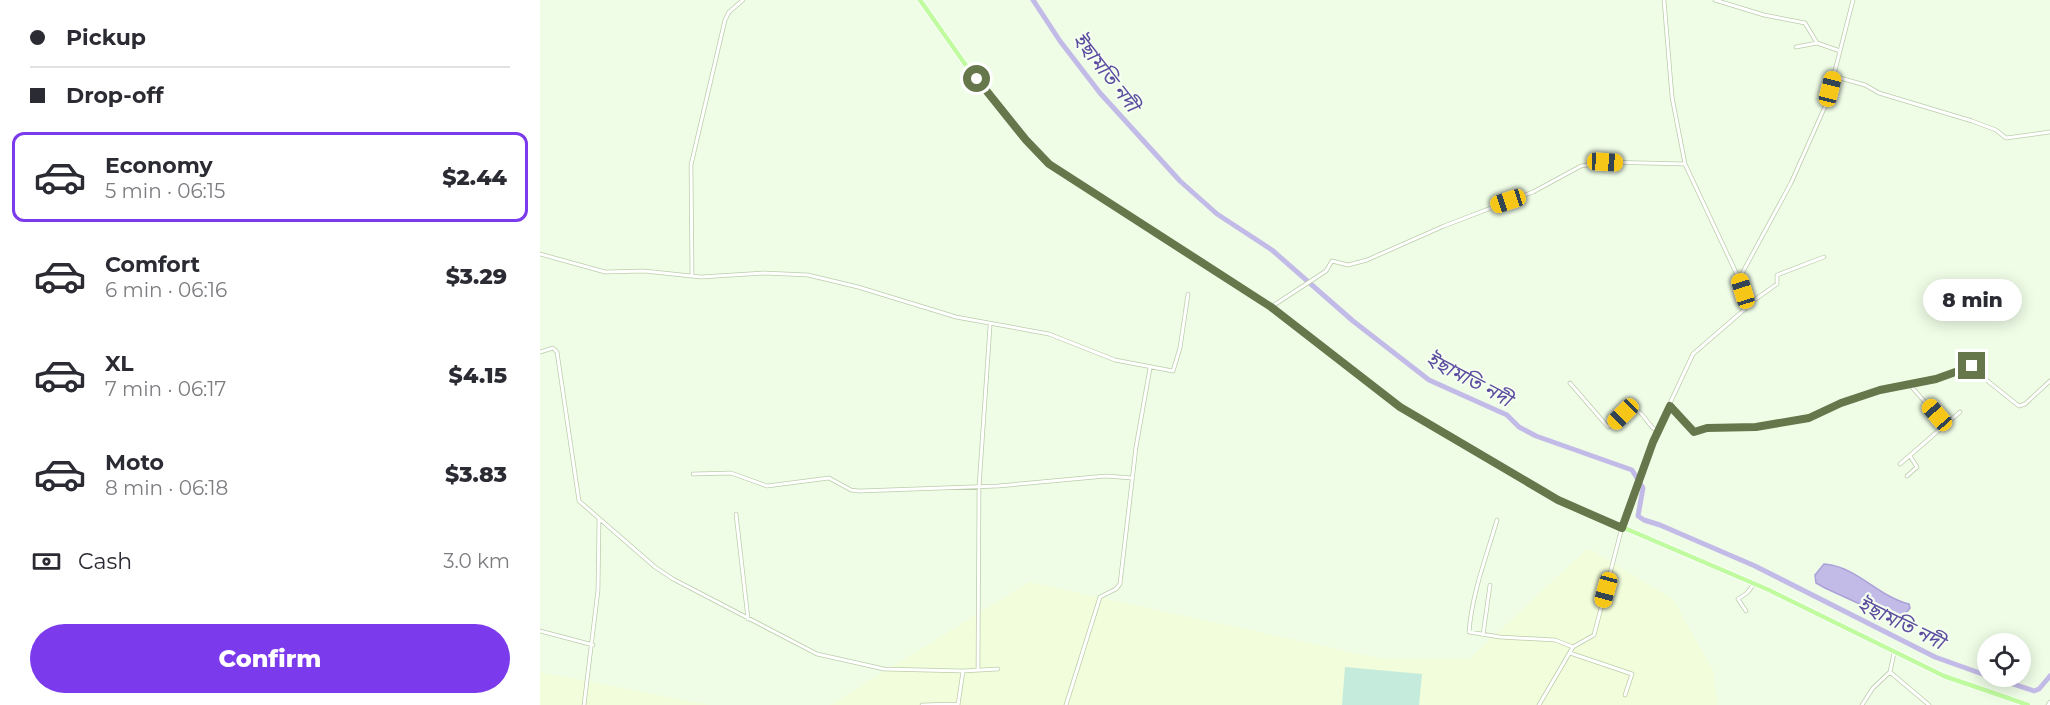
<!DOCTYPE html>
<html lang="en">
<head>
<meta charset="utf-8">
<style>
	body { margin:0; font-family:Montserrat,"Noto Sans Bengali",sans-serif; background:#f2f2f3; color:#2b2b33; height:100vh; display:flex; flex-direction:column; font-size:22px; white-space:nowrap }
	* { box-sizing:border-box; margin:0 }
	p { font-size:20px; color:#7c7c81 }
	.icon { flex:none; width:33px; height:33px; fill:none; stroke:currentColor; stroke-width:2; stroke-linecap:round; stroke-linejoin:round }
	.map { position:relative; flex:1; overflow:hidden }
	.drawer { display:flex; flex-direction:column; background:#fff; width:540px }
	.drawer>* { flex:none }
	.top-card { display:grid; align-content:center; height:132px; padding:0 30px; background:#fff }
	.tools { position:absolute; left:1437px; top:633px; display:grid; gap:12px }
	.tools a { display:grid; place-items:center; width:54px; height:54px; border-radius:50%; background:#fff; box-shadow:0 3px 15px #0003; font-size:30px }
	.end { position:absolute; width:27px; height:27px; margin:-14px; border:8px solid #66774b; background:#fff; box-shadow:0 0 0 3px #fff }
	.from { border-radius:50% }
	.bubble { position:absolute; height:42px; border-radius:21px; background:#fff; box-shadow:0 3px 15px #0003; font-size:20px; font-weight:800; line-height:42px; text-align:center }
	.car { position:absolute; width:18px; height:36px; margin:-18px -9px; border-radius:8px; box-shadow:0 0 4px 2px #0007; background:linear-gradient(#f5c518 24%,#345 0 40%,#f5c518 0 76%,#345 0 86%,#f5c518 0) }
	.top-card b { display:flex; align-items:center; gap:21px; height:57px; font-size:22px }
	.top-card b+b { border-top:2px solid #e1e1e2 }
	.top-card i { width:15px; height:15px; background:#2b2b33 }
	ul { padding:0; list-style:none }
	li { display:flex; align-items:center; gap:18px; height:90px; margin:0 12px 9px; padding:0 18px; border:3px solid transparent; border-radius:12px }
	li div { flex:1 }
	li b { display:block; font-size:22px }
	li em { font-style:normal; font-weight:800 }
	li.current { border-color:#7c3aed }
	li>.icon { width:54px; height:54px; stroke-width:1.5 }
	.pay { display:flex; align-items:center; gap:15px; height:66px; padding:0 30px; font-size:22px }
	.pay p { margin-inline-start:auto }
	.action { display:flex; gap:12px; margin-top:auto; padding:12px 30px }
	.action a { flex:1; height:69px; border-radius:36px; background:#7c3aed; color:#fff; font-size:24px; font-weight:800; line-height:69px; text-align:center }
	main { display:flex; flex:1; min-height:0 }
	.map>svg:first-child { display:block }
	.commercial { fill:#f2fddb }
	.green { fill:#c5ebdc }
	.water { fill:#c3bbe7; stroke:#aba1d9; stroke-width:1.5 }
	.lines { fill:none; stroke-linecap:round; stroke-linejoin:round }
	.river { stroke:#c3bbe7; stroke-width:5 }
	.minor-casing { stroke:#bccdaa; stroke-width:4.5 }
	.major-casing { stroke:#fff; stroke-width:6 }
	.minor { stroke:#fff; stroke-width:3 }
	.major { stroke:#c0fba0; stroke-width:4.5 }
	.route { stroke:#66774b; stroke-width:8 }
	.labels { text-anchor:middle; stroke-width:4.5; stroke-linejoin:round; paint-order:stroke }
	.water-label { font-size:20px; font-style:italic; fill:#5d4da0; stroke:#f4ffee }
</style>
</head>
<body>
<main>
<section class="drawer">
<div class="top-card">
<b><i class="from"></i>Pickup</b>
<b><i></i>Drop-off</b>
</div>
<ul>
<li class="current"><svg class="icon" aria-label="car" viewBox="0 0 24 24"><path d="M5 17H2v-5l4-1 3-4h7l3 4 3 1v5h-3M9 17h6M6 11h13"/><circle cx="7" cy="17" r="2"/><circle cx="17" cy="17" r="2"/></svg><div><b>Economy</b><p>5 min · 06:15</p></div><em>$2.44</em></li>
<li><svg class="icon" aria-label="car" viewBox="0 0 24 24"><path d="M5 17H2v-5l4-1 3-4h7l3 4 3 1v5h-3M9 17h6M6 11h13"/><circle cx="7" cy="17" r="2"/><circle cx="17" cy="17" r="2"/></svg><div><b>Comfort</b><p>6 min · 06:16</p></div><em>$3.29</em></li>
<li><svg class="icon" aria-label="car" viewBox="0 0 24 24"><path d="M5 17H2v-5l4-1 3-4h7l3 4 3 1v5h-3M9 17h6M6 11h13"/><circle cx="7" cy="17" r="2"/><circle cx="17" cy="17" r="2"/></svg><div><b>XL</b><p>7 min · 06:17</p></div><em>$4.15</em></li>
<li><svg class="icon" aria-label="car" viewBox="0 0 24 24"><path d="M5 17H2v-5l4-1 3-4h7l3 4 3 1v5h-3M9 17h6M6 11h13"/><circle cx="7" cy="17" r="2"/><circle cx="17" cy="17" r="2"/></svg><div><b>Moto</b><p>8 min · 06:18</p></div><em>$3.83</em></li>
</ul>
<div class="pay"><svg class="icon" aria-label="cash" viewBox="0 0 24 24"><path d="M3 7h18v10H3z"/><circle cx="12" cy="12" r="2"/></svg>Cash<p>3.0 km</p></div>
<div class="action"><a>Confirm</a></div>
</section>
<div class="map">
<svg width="1510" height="705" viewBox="0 0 1510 705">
	<rect width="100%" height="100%" fill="#effde7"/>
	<!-- commercial -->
	<path class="commercial" d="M1048 548 1133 599 1173 670 1178 705H290L489 582 839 658 929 659Z
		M0 672 170 705H0Z"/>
	<!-- green -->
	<path class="green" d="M805 667 882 674 879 705H802Z"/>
	<!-- water -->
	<path class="water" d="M1284 564C1316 566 1339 597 1369 604L1370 608 1359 622 1285 588 1276 583 1275 575Z"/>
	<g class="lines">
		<!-- river -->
		<path class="river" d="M493 0 520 41 560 93 640 181 677 214 732 250 813 321 889 380 967 415 979 427 996 436 1092 470 1103 488 1098 516 1104 520 1120 525 1215 566 1395 657 1448 676
			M1449 676 1494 691 1499 689 1510 676"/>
		<!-- minor casing -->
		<g class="minor-casing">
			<path id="minor" d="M1124 0 1132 97 1145 164 1199 279
				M1175 0 1224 15 1265 23 1277 43 1300 51
				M1256 47 1277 43
				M1293 76 1325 85 1339 93 1432 121 1456 130 1466 138 1510 132
				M0 254 65 272 104 271 161 277 224 273 268 275 318 287 416 317 509 334 575 360 633 371 640 348 648 294
				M152 276 151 165 185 20 189 12 203 0
				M1206 306 1237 284V275L1284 257
				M731 307 786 271 792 261 808 265 827 260 904 226 993 192 1041 166 1065 162 1145 164
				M0 352 13 348 17 352 39 501 115 567 133 579 277 654 344 669 423 671 458 669
				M1030 383 1068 427 1089 409C1104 408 1105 424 1117 431
				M1130 406 1155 432 1167 428 1217 427 1269 419 1301 403 1340 390 1397 379 1430 367 1479 406 1485 404 1510 381
				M1405 425 1420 412
				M1360 464 1405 425 1370 385
				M153 474 191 473 227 486 289 478 311 490 319 491 458 486 566 476 592 478
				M1367 476 1377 467 1370 456
				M196 514 208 619
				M957 520C946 558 932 593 929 632L960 637 1015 640 1033 647
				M1206 611 1198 599 1207 593 1214 584
				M0 631 53 645
				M943 635 950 585
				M1030 653 1092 674 1085 695
				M1354 653 1350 672 1389 705
				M438 668 439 487 450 326
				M44 705 58 590 59 519
				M382 705 418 704
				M418 705 423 671
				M526 705 560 597 576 589 580 584 596 447 610 368
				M999 705 1033 647 1054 635 1086 512 1117 431 1153 354 1205 309 1206 304 1199 279 1251 183 1287 102 1313 0
				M1322 705 1333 688 1350 672
				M1508 705 1510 702"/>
		</g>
		<!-- major casing -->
		<g class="major-casing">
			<path id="major" d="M380 0 425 64 505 161 731 307 860 407 1019 500 1229 590 1404 676 1488 705"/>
		</g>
		<!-- minor -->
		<use href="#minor" class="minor"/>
		<!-- major -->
		<use href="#major" class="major"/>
	</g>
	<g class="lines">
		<!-- route -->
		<path class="route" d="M437 79 486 140 509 164 731 307 860 407 1018 500 1082 528 1113 442 1130 406 1154 432 1167 428 1216 427 1269 418 1301 403 1340 390 1396 379 1432 366"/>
	</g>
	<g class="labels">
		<!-- water labels -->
		<g class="water-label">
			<text transform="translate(566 72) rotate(52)" y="7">ইছামতি নদী</text>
			<text transform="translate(929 379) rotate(28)" y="7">ইছামতি নদী</text>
			<text transform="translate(1361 623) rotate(26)" y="7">ইছামতি নদী</text>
		</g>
	</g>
</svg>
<div class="tools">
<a><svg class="icon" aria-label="locate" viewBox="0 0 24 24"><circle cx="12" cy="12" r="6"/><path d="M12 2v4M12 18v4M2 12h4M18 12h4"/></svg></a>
</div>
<i class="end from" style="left:437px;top:79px"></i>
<i class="end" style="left:1432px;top:366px"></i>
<div class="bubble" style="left:1383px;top:279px;width:99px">8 min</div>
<i class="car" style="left:1290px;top:89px;rotate:14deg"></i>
<i class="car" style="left:1065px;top:162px;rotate:93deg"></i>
<i class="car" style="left:968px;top:201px;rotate:252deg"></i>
<i class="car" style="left:1203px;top:291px;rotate:343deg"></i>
<i class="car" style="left:1083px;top:414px;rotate:225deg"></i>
<i class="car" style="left:1397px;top:415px;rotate:319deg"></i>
<i class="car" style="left:1066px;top:590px;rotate:195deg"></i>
</div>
</main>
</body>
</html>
